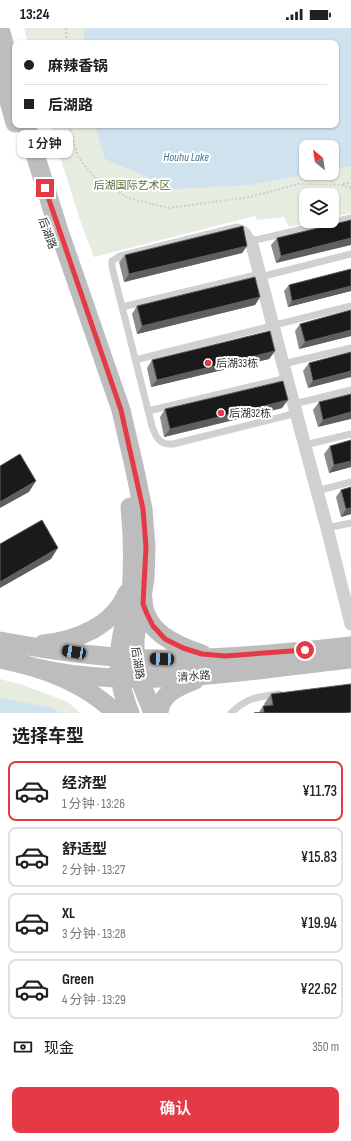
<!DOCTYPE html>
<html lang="zh">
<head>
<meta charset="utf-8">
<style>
	body { margin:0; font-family:"Sofia Sans Condensed","Noto Sans SC",sans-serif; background:#f2f2f2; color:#202124; height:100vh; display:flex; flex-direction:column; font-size:15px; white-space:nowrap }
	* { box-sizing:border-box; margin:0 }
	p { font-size:13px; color:#757577 }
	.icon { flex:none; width:22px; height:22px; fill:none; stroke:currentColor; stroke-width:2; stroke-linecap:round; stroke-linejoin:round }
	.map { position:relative; height:685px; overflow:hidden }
	.sheet { display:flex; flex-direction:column; background:#fff; flex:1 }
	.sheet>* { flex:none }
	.banner { position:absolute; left:12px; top:12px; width:327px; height:88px; border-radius:8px; box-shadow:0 1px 3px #0004; display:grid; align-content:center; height:88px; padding:0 12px; background:#fff }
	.needle { width:26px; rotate:330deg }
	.buttons { position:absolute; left:299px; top:112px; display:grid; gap:8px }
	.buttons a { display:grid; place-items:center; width:40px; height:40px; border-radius:8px; background:#fff; box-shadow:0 1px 3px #0004; font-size:20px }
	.end { position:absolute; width:18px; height:18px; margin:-9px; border:5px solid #e63946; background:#fff; box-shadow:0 0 0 2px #fff }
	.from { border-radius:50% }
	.bubble { position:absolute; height:28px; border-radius:8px; background:#fff; box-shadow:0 1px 3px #0004; font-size:13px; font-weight:600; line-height:28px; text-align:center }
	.car { position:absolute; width:12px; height:24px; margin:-12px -6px; border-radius:5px; box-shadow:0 0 3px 1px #0007; background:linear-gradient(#222 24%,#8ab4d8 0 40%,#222 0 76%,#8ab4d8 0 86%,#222 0) }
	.banner b { display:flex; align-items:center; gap:14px; height:38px; font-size:15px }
	.banner b+b { border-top:1px solid #e0e0e0 }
	.banner i { width:10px; height:10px; background:#202124 }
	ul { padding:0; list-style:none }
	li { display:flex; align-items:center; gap:12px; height:60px; margin:0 8px 6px; padding:0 4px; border:2px solid #e0e0e0; border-radius:8px }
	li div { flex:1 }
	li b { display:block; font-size:15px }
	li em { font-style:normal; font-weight:600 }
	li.selected { border-color:#e63946 }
	li>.icon { width:36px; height:36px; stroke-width:1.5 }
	h2 { padding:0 12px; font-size:18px; line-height:48px }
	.pay { display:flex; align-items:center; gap:10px; height:44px; padding:0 12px; font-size:15px }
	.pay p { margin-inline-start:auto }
	.action { display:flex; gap:8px; margin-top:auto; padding:8px 12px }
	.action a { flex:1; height:46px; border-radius:8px; background:#e63946; color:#fff; font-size:16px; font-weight:600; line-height:46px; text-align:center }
	.status { display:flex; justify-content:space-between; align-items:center; height:28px; padding:0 20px; background:#fff; direction:ltr }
	.status svg { height:11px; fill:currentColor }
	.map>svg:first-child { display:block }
	.green { fill:#e6ecdf; fill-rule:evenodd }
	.water { fill:#cfe2ee }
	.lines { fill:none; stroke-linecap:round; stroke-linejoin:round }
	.path { stroke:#cdcdcd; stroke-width:2; stroke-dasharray:2 2; stroke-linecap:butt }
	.service { stroke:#d0d0d0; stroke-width:7 }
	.minor { stroke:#d0d0d0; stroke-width:13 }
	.secondary { stroke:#bdbdbd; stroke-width:19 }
	.wall { fill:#8c8c8c }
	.shaded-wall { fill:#5f5f5f }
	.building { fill:#1a1a1a; stroke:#5f5f5f }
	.route { stroke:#e63946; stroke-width:5 }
	.poi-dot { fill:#e63946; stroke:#fff; stroke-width:1.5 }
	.labels { text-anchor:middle; stroke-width:4; stroke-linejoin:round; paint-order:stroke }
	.park-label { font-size:11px; fill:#56703f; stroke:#fff }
	.street-label { font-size:11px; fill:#333; stroke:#fff }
	.poi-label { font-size:11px; fill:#333; stroke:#fff; text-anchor:start }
	.water-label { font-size:12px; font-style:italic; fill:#3f7597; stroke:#fff }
</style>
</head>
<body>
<div class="status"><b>13:24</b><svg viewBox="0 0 49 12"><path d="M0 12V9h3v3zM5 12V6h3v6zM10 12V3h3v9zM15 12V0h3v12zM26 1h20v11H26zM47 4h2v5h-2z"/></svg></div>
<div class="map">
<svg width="351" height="685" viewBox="0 0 351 685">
	<rect width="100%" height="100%" fill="#fff"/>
	<!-- green -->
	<path class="green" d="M24 0H351V185L332 189V167H306V193H315L289 199 284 189 257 192 255 188 94 229 81 195 50 97H336V15H28ZM306 119H332V145H306Z
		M0 651 23 657 68 674 80 685H0Z"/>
	<!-- water -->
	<path class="water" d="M85 0H351V138L332 142V119H306V145H315L250 157 175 161 105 131 95 97H336V15H83Z
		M0 670 48 679 62 685H0Z"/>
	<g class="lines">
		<!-- path -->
		<path class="path" d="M66 0 67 15
			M69 97 78 129 94 149 128 170 169 180 250 169 298 156 342 157 351 160
			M343 156 351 155"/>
		<!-- service -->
		<path class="service" d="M260 249 351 226
			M122 279 260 246
			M135 332 351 278
			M283 336 351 320
			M294 376 351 362
			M148 383 287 350
			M297 385 173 416C160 417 156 410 152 398L112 239V233L120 228 237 199C246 201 249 204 251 213L351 190
			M305 417 351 406
			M317 463 351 454
			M327 500 351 495
			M231 685C248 669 257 669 279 666"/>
		<!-- minor -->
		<path class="minor" d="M251 213 283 336 327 500 351 596"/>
		<!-- secondary -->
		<path class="secondary" d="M0 1 15 54
			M0 40 15 95
			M26 97 59 203 121 382 134 438 143 481 146 519 145 551 135 611V630L139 650 153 685
			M143 570C143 603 175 617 202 626
			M0 613C54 623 108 631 163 631 226 631 289 625 351 618
			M43 616C77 613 114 597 127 565
			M0 631C12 634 24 636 36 640 65 649 94 664 116 685
			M37 640C136 663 251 642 351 631
			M130 685C119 658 116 635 122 607 124 598 127 589 129 580 134 547 133 512 130 479
			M159 685C160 666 179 658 195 652"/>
	</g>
	<!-- wall -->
	<path class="wall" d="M351 192 276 235 271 217 277 210Z
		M247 218 242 225 124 254 119 234 125 227Z
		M351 241V263L288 279 284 263 289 257Z
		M260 269 255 277 137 306 132 286 137 278Z
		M351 282V308L299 321 295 303 300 296Z
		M275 323 269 331 151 359 147 340 152 332Z
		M351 324 308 360 303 343 309 335Z
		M351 366 318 399 313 382 319 374Z
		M282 380 164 409 160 389 165 381Z
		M330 418 351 439 329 445 324 426Z
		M341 462 351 486 341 489 336 469Z
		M271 666 351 685 259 684 263 678H265L264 676Z"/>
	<!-- shaded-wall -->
	<path class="shaded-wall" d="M351 210V217L276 235 281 228Z
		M247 218 242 225 124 254 129 246Z
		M351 258V263L288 279 292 273Z
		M260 269 255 277 137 306 142 298Z
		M351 302V308L299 321 305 314Z
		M275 323 269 331 151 359 157 352Z
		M351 343V349L308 360 313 353Z
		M288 372 282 380 164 409 170 401Z
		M351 384V391L318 399 323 392Z
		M351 433V439L329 445 334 437Z
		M36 453 29 464 0 480V474Z
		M351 480V486L341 489 346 481Z
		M58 520 51 531 0 560V554Z"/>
	<!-- building -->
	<path class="building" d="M351 192V210L281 228 277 210Z
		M243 198 247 218 129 246 125 227Z
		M351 241V258L292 273 289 257Z
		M255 249 260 269 142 298 137 278Z
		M351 282V302L305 314 300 296Z
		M270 303 275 323 157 352 152 332Z
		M351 324V343L313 353 309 335Z
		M283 353 288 372 170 401 165 381Z
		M351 366V384L323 392 319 374Z
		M351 412V433L334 437 330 418Z
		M20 426 36 453 0 474V438Z
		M351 459V480L346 481 341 462Z
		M42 492 58 520 0 554V516Z
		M351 656V684L346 685H254L264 684 263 678 273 677 271 666Z"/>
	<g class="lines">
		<!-- route -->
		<path class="route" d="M45 160 121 382 143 481 146 519 143 576 147 586 153 598 165 611 183 620 202 626 225 628 305 622"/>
	</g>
	<!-- markers -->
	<g class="poi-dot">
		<circle cx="208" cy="335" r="4"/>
		<circle cx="221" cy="385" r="4"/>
	</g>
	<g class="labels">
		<!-- park labels -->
		<g class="park-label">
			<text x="132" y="161">后湖国际艺术区</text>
		</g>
		<!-- street labels -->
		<g class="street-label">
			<text transform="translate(48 205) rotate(70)" y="4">后湖路</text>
			<text transform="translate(138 635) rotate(81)" y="4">后湖路</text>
			<text transform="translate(194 648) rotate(-4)" y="4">清水路</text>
		</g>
		<!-- poi labels -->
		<g class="poi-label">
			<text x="216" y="339">后湖33栋</text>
			<text x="229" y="389">后湖32栋</text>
		</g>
		<!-- water labels -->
		<g class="water-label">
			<text x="186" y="133">Houhu Lake</text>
		</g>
	</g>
</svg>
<div class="buttons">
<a><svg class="needle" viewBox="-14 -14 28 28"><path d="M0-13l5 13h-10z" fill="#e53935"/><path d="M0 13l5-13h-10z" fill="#757577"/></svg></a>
<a><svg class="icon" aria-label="layers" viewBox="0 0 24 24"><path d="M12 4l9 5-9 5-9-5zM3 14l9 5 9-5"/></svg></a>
</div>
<i class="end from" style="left:305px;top:622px"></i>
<i class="end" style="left:45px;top:160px"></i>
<div class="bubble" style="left:17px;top:102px;width:56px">1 分钟</div>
<i class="car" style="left:74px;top:624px;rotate:279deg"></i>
<i class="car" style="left:162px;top:631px;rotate:272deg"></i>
<div class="banner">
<b><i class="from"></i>麻辣香锅</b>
<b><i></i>后湖路</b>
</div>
</div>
<section class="sheet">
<h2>选择车型</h2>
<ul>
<li class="selected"><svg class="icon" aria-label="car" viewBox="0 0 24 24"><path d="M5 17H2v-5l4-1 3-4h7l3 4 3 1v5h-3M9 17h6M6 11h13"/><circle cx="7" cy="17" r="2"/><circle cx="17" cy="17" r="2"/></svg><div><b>经济型</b><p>1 分钟 · 13:26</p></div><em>¥11.73</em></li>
<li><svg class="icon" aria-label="car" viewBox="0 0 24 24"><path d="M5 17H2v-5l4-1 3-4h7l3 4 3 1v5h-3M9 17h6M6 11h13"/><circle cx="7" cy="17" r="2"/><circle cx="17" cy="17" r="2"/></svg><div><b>舒适型</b><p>2 分钟 · 13:27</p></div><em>¥15.83</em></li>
<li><svg class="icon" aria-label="car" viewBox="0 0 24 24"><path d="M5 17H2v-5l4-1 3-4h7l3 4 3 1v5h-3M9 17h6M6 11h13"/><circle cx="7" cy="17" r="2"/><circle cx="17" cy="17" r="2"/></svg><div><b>XL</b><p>3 分钟 · 13:28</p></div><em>¥19.94</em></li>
<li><svg class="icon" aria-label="car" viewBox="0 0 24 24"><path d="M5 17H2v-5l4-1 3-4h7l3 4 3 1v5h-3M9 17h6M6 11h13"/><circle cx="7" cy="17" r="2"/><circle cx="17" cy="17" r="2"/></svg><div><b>Green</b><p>4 分钟 · 13:29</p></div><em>¥22.62</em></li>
</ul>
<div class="pay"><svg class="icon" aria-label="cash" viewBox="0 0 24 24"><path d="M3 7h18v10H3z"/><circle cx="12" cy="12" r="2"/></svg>现金<p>350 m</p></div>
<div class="action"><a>确认</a></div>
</section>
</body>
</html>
